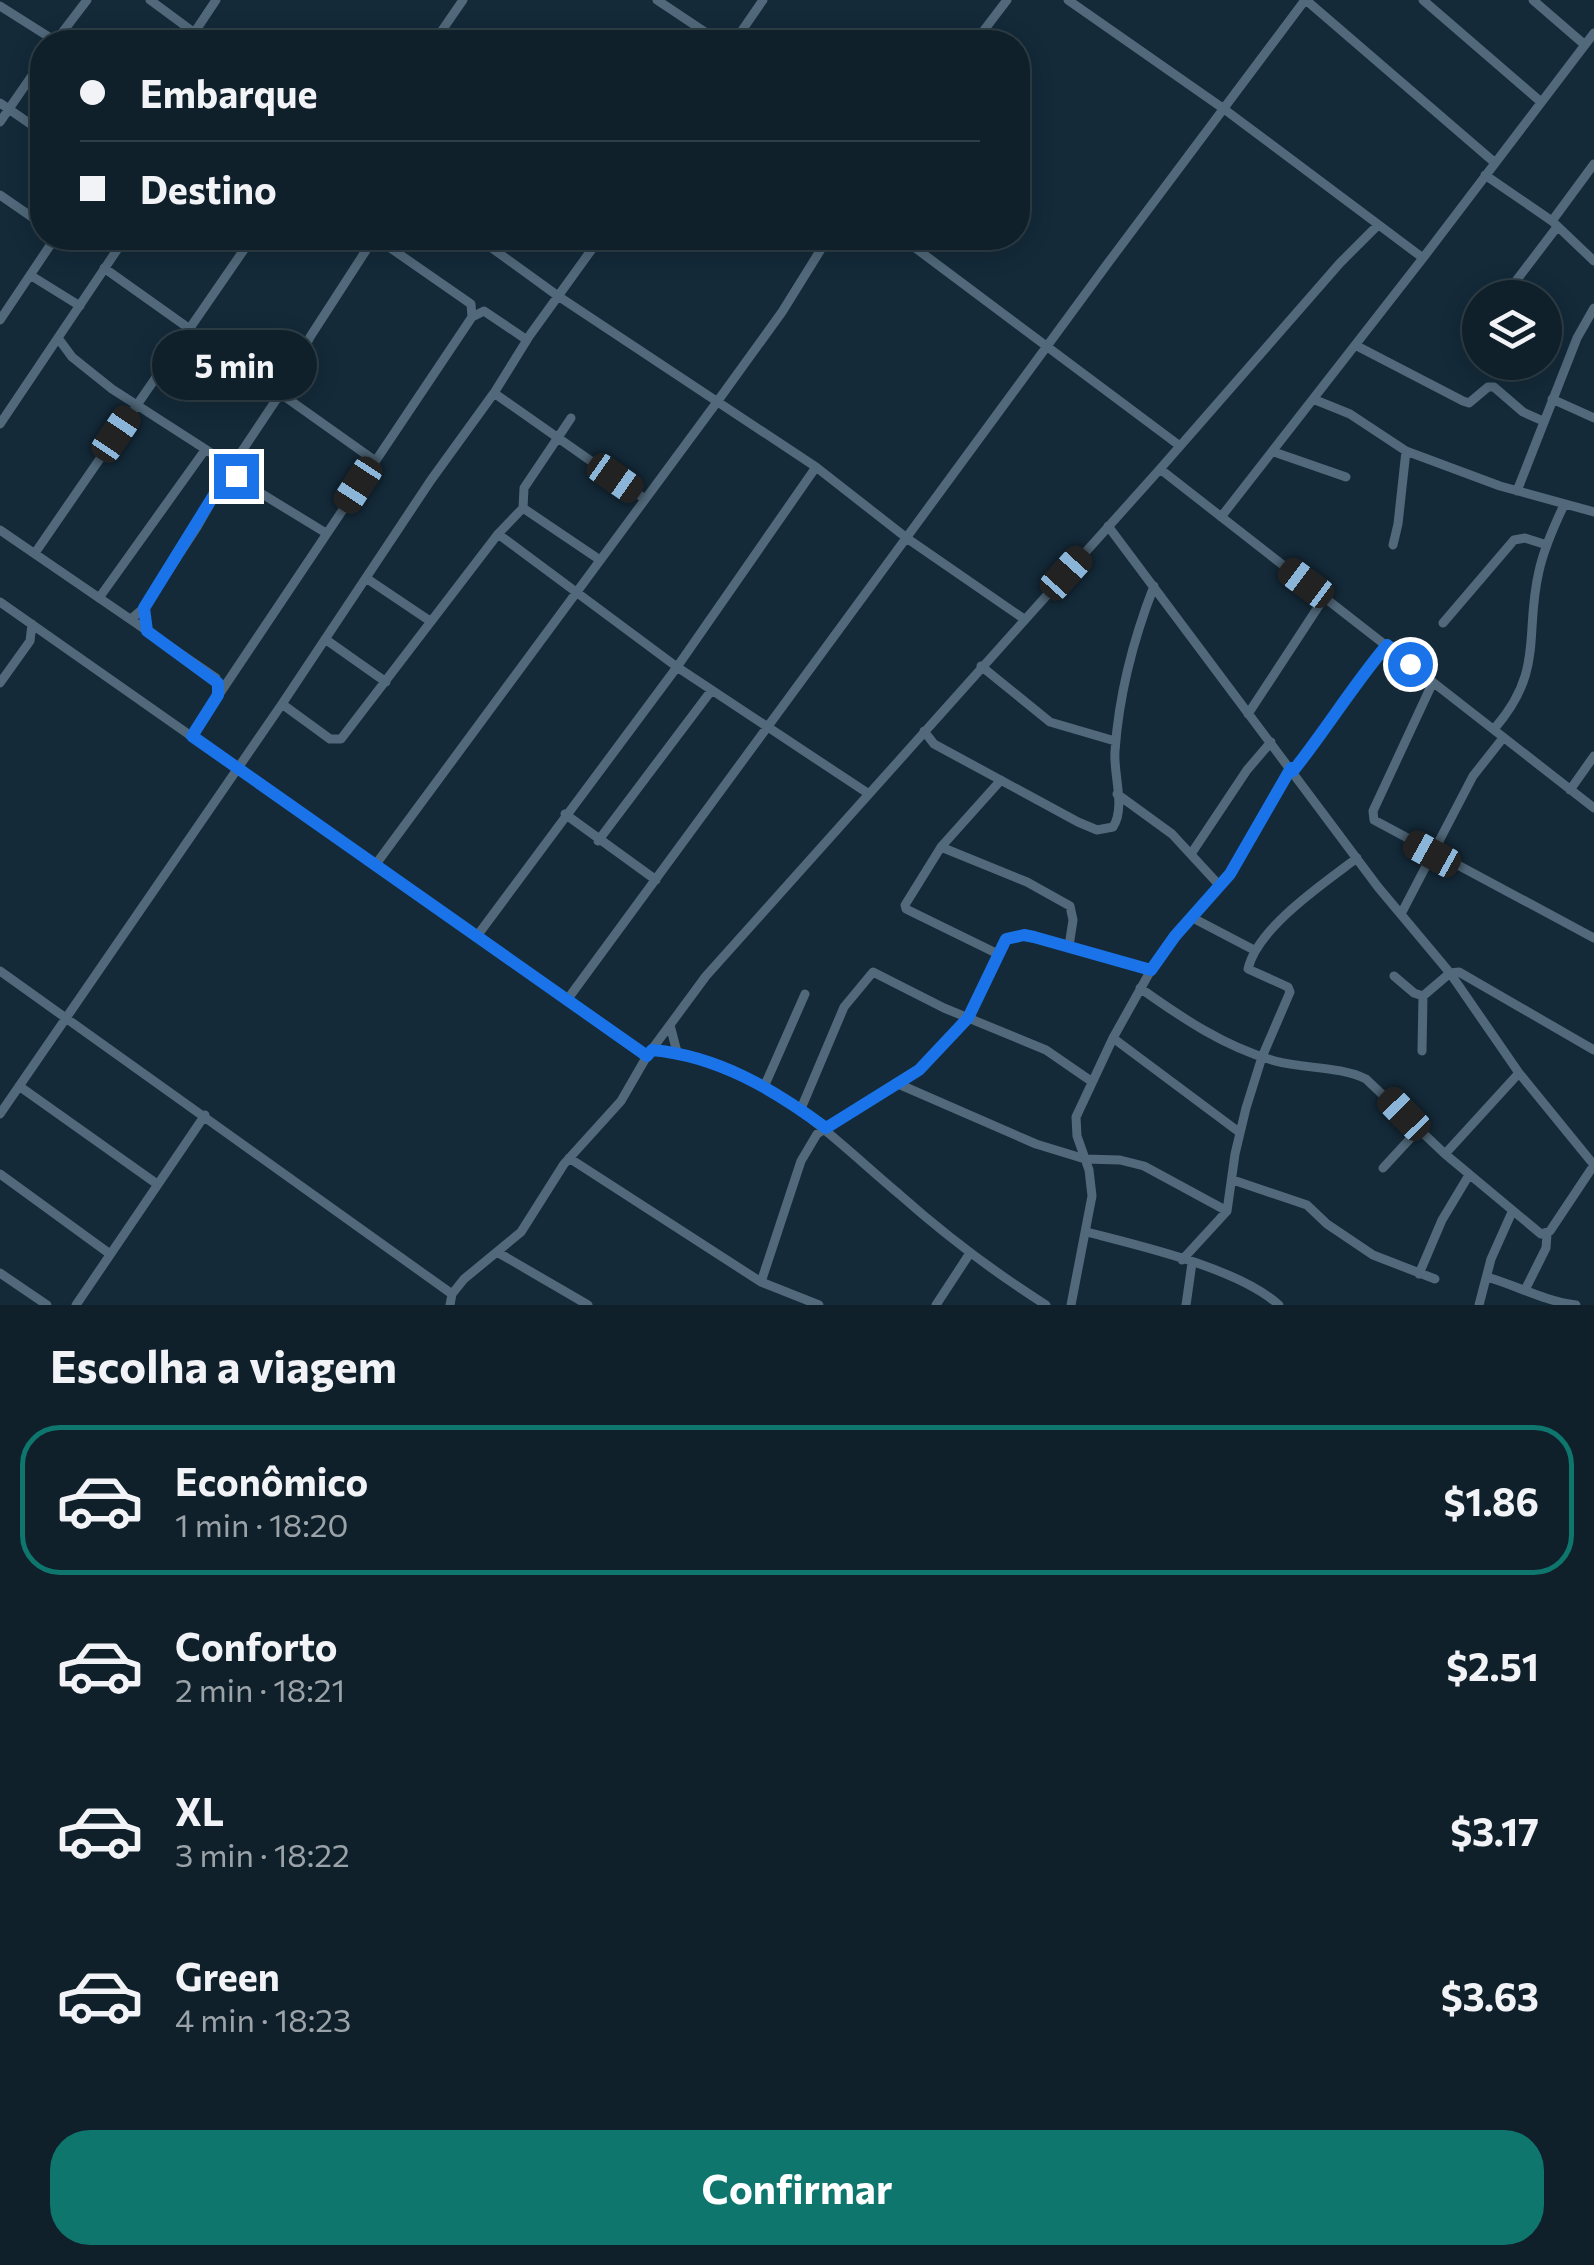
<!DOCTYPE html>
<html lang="pt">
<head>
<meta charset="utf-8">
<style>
	body { margin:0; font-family:Commissioner,sans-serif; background:#1d2d37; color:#f1f3f6; height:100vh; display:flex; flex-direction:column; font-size:38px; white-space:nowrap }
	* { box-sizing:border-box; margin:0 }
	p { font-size:32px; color:#9ba3a9 }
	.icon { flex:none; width:55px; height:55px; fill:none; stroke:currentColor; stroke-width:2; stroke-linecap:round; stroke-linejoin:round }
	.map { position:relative; height:1305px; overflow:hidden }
	.panel { display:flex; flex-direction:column; background:#0f202b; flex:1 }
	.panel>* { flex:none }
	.hud { position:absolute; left:30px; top:30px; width:1000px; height:220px; border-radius:40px; box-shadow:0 5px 25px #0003,0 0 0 2px #2f3e47; display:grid; align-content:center; height:220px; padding:0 50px; background:#0f202b }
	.buttons { position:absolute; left:1462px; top:280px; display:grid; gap:20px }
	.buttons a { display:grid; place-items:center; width:100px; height:100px; border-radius:50%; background:#0f202b; box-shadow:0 5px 25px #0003,0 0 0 2px #2f3e47; font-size:50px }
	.end { position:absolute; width:45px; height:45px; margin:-22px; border:12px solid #1a73e8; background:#fff; box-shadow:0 0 0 5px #fff }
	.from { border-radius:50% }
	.bubble { position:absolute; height:70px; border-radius:35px; background:#0f202b; box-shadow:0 5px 25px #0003,0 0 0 2px #2f3e47; font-size:32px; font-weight:700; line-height:70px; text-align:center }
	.car { position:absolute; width:30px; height:60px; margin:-30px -15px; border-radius:12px; box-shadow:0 0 8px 2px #0007; background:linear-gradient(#222 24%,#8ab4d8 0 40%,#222 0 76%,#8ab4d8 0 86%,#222 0) }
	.hud b { display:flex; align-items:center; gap:35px; height:95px; font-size:38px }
	.hud b+b { border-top:2px solid #2f3e47 }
	.hud i { width:25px; height:25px; background:#f1f3f6 }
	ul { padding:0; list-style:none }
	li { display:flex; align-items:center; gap:30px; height:150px; margin:0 20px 15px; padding:0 30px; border:5px solid transparent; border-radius:40px }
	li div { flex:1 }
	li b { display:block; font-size:38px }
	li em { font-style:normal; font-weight:700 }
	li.active { border-color:#0f766e }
	li>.icon { width:90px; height:90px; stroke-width:1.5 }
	h2 { padding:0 50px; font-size:45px; line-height:120px }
	.primary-button { display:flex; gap:20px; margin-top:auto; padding:20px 50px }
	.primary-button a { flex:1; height:115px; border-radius:40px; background:#0f766e; color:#fff; font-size:40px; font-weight:700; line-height:115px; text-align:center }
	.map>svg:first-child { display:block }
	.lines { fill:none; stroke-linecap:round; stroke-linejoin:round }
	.minor { stroke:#51697b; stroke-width:9 }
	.route { stroke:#1a73e8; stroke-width:12 }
</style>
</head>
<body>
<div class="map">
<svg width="1594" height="1305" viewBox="0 0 1594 1305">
	<rect width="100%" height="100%" fill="#142a39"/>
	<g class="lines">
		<!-- minor -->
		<path class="minor" d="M150 0 207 42
			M657 0 720 42
			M1068 0 1224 109 1423 258 1594 33
			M1306 0 1494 162
			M1423 0 1541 102
			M1533 0 1585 45
			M0 6 57 42
			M55 42 87 0
			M188 42 216 0
			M434 42 463 0
			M734 42 763 0
			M975 42 1007 0
			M0 103 42 132
			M0 122 42 61
			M1485 175 1552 221 1594 261
			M0 195 42 224
			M1552 221 1594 164
			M376 238 471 304 472 317 484 311 527 340
			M478 238 558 296 816 467 908 539 1024 619
			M902 238 1180 446
			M104 268 374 460
			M30 275 80 306
			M1503 298 1557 227
			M0 320 55 238
			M58 338 72 357 112 389 216 456 249 486 326 533
			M1355 345 1463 401 1469 403 1488 387H1494L1523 412 1543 421
			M494 393 645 499
			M1313 399 1350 414 1406 451 1500 486 1594 512
			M1552 399 1594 418
			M0 424 125 238
			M1274 452 1346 477
			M1160 469 1594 808
			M1517 491 1577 338 1594 308
			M523 508 600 560
			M1221 517 1423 258
			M1108 526 1378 887 1450 973 1519 1073 1594 1165
			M0 530 216 678 219 693
			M498 534 677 667 869 794
			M1393 545 1398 524 1406 451
			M35 553 252 238
			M366 578 430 621
			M99 598 205 450
			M0 602 647 1056
			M131 619 144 608 197 527 230 469 286 385 310 337 374 238
			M1443 623 1514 540 1525 538 1547 545
			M325 639 386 682
			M981 666 1050 722 1115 741
			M1433 682 1373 811 1374 820 1594 938
			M0 683 30 641 32 624
			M282 704 330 739H341L498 534 523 508 524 488 571 418
			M1248 714 1324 598
			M1495 728C1545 670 1524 634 1539 571 1544 548 1554 526 1564 505
			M924 731 934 744 1078 822 1097 830 1113 827C1126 807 1113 774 1115 751 1119 693 1133 640 1154 586
			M192 735 472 317
			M1293 771 1387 645
			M1570 790 1594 756
			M1117 794 1172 834 1220 886
			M565 814 656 880
			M598 841 711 691
			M941 847 1027 882 1070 906 1073 920 1069 946
			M1191 854 1247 770 1271 742
			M376 864 717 402 782 312 828 238
			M1401 914 1473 776 1503 738
			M1191 917 1254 950
			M477 936 677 667 816 467
			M998 954 906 909 905 905 941 847 1001 780
			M0 971 452 1294
			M1394 976 1414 993 1423 996
			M1140 988C1182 1018 1225 1047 1275 1061 1305 1069 1339 1066 1366 1079L1445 1154 1541 1234 1550 1231 1594 1165
			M567 1000 1108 263 1305 0
			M670 1025 677 1052
			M1113 1038 1239 1132
			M652 1050C759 1059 822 1129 899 1194 945 1235 994 1272 1046 1305
			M1422 1051 1423 996 1450 973 1459 972 1594 1050
			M896 1083 1036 1144 1085 1159 1120 1160 1144 1166 1227 1211
			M19 1086 157 1184
			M764 1087 805 994
			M800 1111 844 1007 873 972 944 1008 1046 1050 1091 1081
			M0 1114 282 704 431 480 494 393 530 335 600 238
			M1445 1154 1519 1073
			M569 1158 761 1282 819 1305
			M1383 1168 1419 1129
			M0 1174 110 1254
			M1233 1180 1307 1205 1327 1224 1373 1255 1435 1279
			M1087 1232C1141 1246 1238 1268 1279 1305
			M497 1252 588 1305
			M1182 1260 1227 1211 1235 1154 1246 1108 1262 1057 1290 992 1288 987 1248 969C1257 928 1324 883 1357 858
			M0 1273 47 1305
			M1419 1274 1442 1220 1469 1175
			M1487 1277C1518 1286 1544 1301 1576 1305
			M761 1282 801 1161 817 1134 919 1070 968 1018 1006 939 1024 935 1034 937 1151 970
			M1526 1288 1546 1248 1547 1234
			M76 1305 205 1115
			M450 1305 452 1294 464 1279 521 1232 564 1164 621 1101 647 1056 706 976 1160 469 1340 263 1377 226
			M936 1305 970 1253
			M1071 1305 1092 1196 1089 1170 1077 1136 1076 1117 1113 1038 1151 970 1191 917 1230 874 1291 768
			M1186 1305 1192 1263
			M1479 1305 1491 1259 1512 1212"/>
	</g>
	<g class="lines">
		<!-- route -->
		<path class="route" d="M236 476 230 469 144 608 147 631 218 683V695L192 736 647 1056 652 1050C718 1056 773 1089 826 1128L919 1070 968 1018 1006 939 1024 935 1034 937 1151 970 1175 936 1230 874 1291 768 1293 771C1326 730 1353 685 1387 645L1410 664"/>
	</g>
</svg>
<div class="buttons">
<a><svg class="icon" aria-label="layers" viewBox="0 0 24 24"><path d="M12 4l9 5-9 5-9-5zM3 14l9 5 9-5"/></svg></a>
</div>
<i class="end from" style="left:1410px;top:664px"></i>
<i class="end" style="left:236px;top:476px"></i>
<div class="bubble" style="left:152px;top:330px;width:165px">5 min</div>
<i class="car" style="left:116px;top:434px;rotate:34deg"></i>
<i class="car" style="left:615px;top:478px;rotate:125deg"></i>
<i class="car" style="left:358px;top:485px;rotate:213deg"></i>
<i class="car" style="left:1066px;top:573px;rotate:42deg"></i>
<i class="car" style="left:1306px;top:583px;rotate:307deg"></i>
<i class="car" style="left:1432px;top:854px;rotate:299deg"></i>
<i class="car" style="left:1404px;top:1114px;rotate:316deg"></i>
<div class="hud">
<b><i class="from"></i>Embarque</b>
<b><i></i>Destino</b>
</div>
</div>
<section class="panel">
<h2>Escolha a viagem</h2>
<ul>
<li class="active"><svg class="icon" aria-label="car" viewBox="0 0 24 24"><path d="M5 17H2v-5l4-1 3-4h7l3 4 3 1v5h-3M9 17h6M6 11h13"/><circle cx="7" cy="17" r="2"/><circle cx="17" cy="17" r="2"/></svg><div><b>Econômico</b><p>1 min · 18:20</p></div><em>$1.86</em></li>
<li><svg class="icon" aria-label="car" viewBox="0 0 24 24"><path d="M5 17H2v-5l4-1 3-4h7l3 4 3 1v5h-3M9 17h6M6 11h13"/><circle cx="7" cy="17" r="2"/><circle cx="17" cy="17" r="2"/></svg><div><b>Conforto</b><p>2 min · 18:21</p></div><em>$2.51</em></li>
<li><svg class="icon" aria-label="car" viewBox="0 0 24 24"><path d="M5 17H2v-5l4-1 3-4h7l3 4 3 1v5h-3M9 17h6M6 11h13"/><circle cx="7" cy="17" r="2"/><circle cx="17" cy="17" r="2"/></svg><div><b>XL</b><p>3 min · 18:22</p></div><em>$3.17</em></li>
<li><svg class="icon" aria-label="car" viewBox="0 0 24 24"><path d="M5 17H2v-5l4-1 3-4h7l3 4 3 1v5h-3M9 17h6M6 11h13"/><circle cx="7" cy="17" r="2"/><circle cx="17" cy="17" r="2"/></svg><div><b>Green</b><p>4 min · 18:23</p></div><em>$3.63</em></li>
</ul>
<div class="primary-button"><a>Confirmar</a></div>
</section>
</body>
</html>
